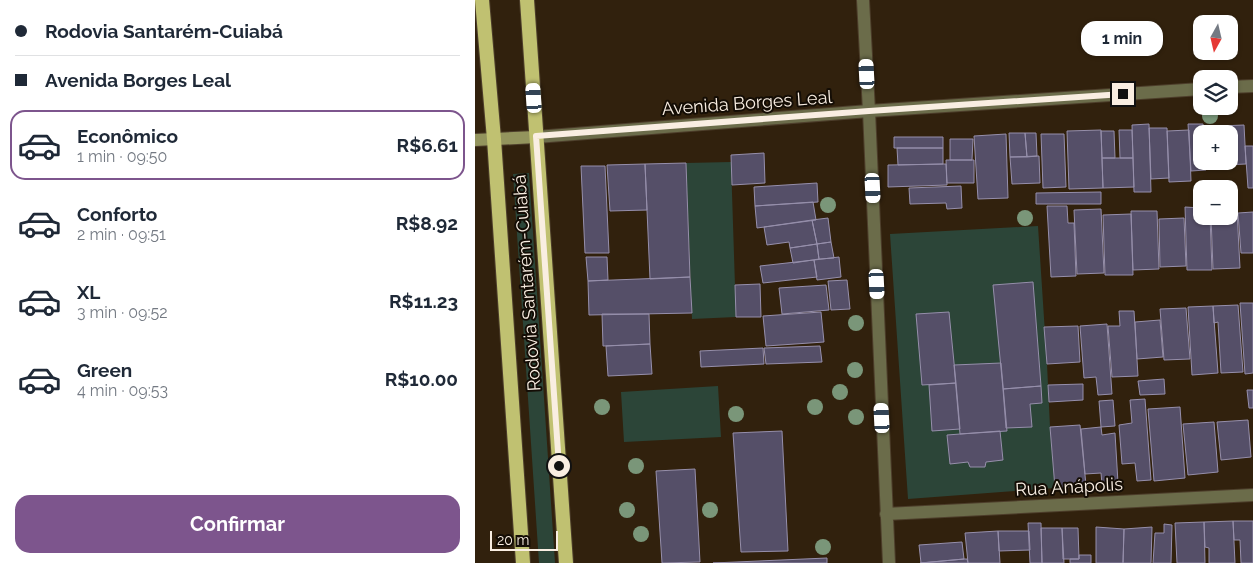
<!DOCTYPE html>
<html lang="pt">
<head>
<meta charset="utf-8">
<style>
	body { margin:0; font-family:Raleway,sans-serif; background:#f2f2f3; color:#1f2937; height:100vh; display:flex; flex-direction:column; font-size:19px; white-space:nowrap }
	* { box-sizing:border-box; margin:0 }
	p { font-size:16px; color:#747a83 }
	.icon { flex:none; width:28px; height:28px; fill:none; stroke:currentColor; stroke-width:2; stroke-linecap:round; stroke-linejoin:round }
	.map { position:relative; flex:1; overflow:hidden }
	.sheet { display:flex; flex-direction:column; background:#fff; width:475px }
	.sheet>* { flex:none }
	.top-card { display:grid; align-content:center; height:110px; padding:0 15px; background:#fff }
	.needle { width:32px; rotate:188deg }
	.tools { position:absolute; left:718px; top:15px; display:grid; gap:10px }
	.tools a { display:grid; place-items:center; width:45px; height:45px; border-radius:10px; background:#fff; box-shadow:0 1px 4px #0004; font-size:25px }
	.scale { position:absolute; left:15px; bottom:12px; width:68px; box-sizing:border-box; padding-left:5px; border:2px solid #f9eee2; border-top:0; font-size:14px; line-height:18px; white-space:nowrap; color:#f9eee2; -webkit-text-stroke:4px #140d05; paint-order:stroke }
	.end { position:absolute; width:22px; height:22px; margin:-11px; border:6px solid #f9eee2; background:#111; box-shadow:0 0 0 2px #111 }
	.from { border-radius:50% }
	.bubble { position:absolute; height:35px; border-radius:15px; background:#fff; box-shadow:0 1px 4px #0004; font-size:16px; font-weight:700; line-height:35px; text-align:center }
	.car { position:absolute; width:15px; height:30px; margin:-15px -8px; border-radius:6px; box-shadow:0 0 4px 1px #0007; background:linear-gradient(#fff 24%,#345 0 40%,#fff 0 76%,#345 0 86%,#fff 0) }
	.top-card b { display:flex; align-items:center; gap:18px; height:48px; font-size:19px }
	.top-card b+b { border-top:1px solid #e0e1e3 }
	.top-card i { width:12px; height:12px; background:#1f2937 }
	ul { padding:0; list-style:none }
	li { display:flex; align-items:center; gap:15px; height:70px; margin:0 10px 8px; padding:0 5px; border:2px solid transparent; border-radius:15px }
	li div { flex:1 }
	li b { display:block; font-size:19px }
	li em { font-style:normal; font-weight:700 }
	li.active { border-color:#7d558d }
	li>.icon { width:45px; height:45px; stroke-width:1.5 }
	.primary-button { display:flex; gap:10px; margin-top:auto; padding:10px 15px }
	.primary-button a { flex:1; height:58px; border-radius:15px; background:#7d558d; color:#fff; font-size:20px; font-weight:700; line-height:58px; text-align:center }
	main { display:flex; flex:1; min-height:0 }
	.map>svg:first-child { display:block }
	.green { fill:#2c4538 }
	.building { fill:#554f68; stroke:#968fab }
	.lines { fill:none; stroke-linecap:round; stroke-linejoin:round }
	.minor-casing { stroke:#4d3e2b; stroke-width:14 }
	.tertiary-casing { stroke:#4d3e2b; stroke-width:14 }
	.secondary-casing { stroke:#4d3e2b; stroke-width:14 }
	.trunk-casing { stroke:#4d3e2b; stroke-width:16 }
	.minor { stroke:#6b6c4a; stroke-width:12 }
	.tertiary { stroke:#6b6c4a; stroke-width:12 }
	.secondary { stroke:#93945d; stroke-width:12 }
	.trunk { stroke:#c0c171; stroke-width:14 }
	.tree { fill:#7a9679 }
	.route { stroke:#f9eee2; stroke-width:6 }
	.labels { text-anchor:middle; stroke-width:4; stroke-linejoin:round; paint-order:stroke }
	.street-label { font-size:18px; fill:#f9eee2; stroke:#140d05 }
</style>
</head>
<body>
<main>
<section class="sheet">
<div class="top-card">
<b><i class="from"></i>Rodovia Santarém-Cuiabá</b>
<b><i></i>Avenida Borges Leal</b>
</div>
<ul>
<li class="active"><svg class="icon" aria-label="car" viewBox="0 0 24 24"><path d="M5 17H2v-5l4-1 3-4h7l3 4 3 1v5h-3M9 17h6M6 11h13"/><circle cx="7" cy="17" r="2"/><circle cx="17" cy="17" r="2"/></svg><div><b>Econômico</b><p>1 min · 09:50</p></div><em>R$6.61</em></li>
<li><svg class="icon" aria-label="car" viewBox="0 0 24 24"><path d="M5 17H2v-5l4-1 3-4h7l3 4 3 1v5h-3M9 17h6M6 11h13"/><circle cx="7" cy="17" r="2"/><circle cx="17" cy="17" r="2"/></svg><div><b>Conforto</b><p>2 min · 09:51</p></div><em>R$8.92</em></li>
<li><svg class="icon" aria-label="car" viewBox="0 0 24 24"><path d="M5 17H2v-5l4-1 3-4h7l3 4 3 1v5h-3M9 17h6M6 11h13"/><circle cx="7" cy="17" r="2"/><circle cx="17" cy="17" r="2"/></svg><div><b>XL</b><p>3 min · 09:52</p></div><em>R$11.23</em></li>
<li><svg class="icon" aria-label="car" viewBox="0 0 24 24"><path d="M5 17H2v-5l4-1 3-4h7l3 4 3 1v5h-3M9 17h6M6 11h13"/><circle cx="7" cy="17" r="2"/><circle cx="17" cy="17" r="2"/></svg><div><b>Green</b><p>4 min · 09:53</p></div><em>R$10.00</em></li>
</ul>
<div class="primary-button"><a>Confirmar</a></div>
</section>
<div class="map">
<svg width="778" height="563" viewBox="0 0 778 563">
	<rect width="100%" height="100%" fill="#31210d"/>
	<!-- green -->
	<path class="green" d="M256 162 261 317 217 319 211 163Z
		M54 173 80 563H64L38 174Z
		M563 226 572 364 575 427 580 488 433 499 415 234Z
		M243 386 246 437 149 442 146 392Z"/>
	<!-- building -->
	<path class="building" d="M674 124 676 192H659L657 125Z
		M713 124H728L729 134H726V161H730L731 170 716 171Z
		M769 125 771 164 748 165V161H754V134H746L745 126Z
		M745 126 746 134H729V127Z
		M674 128H692L694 178 676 179Z
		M626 130 628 188 594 189 592 131Z
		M644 130H657L658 158H645Z
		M714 130 716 181 694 182 692 131Z
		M626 131H639L640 158H627Z
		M534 133H550L552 157H535Z
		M550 133H561L562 156 552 157Z
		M531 134 533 198 503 199 499 136Z
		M566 134H589L591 187 568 188Z
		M419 137H468V148H419Z
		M475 139H498L497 160H475Z
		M770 146H778V188H773Z
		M422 148H468V164L423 165Z
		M289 153 290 183 257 185 256 155Z
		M564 156 565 183 537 184 535 157Z
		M627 158H658L659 187 628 188Z
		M471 160H499V183H472Z
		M730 161H748V165L730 166Z
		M211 163 215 277 175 279 170 164Z
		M170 164 172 210 135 211 132 165Z
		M471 164 472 185 413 187V165Z
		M106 166H130L134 253H110Z
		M342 183 343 202 280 206 279 187Z
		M486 186 487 208 472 209 471 203 435 204 434 188Z
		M626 192V204H561V193Z
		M338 202 341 220 282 228 280 206Z
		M572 206H592L593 223H599L601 276 576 277Z
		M710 207 726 208V216H735L737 270H712Z
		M626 209 629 273 602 274 599 210Z
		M656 211H682L684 269 658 270Z
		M762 211 765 268 738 269 736 216H754V212Z
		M778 212V253H766L763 213Z
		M656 214 658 275H630L628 215Z
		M353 218 356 242 342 244 337 220Z
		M709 218 711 266 685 267 684 219Z
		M337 220 342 244 315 248 314 242 292 245 289 227Z
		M356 242 359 258 344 259 342 244Z
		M342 244 344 259 318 263 315 248Z
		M111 257H132L133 280 113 281Z
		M364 257 366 277 342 280 339 260Z
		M339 260 342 277 288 283 285 266Z
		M215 277 217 313 114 315 113 281Z
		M372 280 375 309 356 310 353 281Z
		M558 282 566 386 528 389 518 285Z
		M285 284 286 317H261L260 285Z
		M351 285 354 310 307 314 304 288Z
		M765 303H778V373L770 374Z
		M763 305 768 372 746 373 743 322 739 323 738 306Z
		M738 306 743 373 717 375 713 307Z
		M711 308 715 359 689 360 685 309Z
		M644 311H659L663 376 637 377 633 326H645Z
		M346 312 349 342 291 346 288 316Z
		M474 312 481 383 447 385 441 314Z
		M127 314H174L175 344 128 346Z
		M685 320 688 357 662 359 660 322Z
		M632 324 637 394 623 395 621 377 609 378 605 326Z
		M603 326 605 362 572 364 569 327Z
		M175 344 177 374 133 376 131 346Z
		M345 346 347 362 291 364 289 348Z
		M288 348 289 364 226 367 225 351Z
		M526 363 532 431 485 434 479 365Z
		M689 379 690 394 665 395 663 381Z
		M481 383 485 429 457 431 454 385Z
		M608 384V400L574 402 573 385Z
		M566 386 567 403 555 404 557 427 531 428 528 389Z
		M772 390H778V408H774Z
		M670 399 676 480 662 481 660 463 647 464 644 425 657 423 655 400Z
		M638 400 640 426 626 427 624 401Z
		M705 407 710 478 679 481 673 409Z
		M773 420 776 457 746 460 742 422Z
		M739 422 743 472 713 475 708 424Z
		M605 425 611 485 580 488 575 427Z
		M626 427 627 435 640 433 643 483 627 484 626 473 610 474 606 429Z
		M307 431 313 551 266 552 258 433Z
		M525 431 528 460 511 462 510 467H495L493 462 475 464 472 435Z
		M220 469 225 562 187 563 181 471Z
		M758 521H778V563H766L765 540H759Z
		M758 521 760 563H734V548L730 547 729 522Z
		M729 522 730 563H702L700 523Z
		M553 523H566L567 563H555Z
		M689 524 697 525 696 563H678L680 533H689Z
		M621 527 649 529 648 563H621Z
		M677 527 676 563H648L649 529Z
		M566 528H587L589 563H567Z
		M587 528H603L604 559H588Z
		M523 531H554L555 550 524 551Z
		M523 531 525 563H493L490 533Z
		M487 542 489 559 446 563 444 545Z
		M604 555H616V563H595V559H604Z
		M352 558V563H238Z
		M489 559H492L493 563H445Z"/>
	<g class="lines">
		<!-- minor casing -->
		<g class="minor-casing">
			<path id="minor" d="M388 0 394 111 414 563
				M411 514 778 495"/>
		</g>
		<!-- tertiary casing -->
		<g class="tertiary-casing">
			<path id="tertiary" d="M754 87 778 86
				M61 137 394 111 726 89"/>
		</g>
		<!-- secondary casing -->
		<g class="secondary-casing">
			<path id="secondary" d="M0 140 61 137"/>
		</g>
		<!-- trunk casing -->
		<g class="trunk-casing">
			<path id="trunk" d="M7 0 19 139 48 563
				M52 0 91 563"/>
		</g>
		<!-- minor -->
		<use href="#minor" class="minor"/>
		<!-- tertiary -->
		<use href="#tertiary" class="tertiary"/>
		<!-- secondary -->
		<use href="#secondary" class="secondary"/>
		<!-- trunk -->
		<use href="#trunk" class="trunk"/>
	</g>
	<!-- trees -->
	<g class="tree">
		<circle cx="735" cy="116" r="8"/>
		<circle cx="353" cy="205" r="8"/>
		<circle cx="550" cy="218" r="8"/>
		<circle cx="381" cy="323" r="8"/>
		<circle cx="380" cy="370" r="8"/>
		<circle cx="365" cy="392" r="8"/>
		<circle cx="127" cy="407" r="8"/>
		<circle cx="340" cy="407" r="8"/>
		<circle cx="261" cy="414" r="8"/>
		<circle cx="381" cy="417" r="8"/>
		<circle cx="161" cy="466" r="8"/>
		<circle cx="152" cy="510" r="8"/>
		<circle cx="235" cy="510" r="8"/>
		<circle cx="166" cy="534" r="8"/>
		<circle cx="348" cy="547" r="8"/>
	</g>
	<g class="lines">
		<!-- route -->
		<path class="route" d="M84 466 61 136 394 111 648 94"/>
	</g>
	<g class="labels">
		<!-- street labels -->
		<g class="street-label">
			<text transform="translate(272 103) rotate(-4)" y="6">Avenida Borges Leal</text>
			<text transform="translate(52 283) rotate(-94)" y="6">Rodovia Santarém-Cuiabá</text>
			<text transform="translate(594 487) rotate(-3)" y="6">Rua Anápolis</text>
		</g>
	</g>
</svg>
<div class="tools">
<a><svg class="needle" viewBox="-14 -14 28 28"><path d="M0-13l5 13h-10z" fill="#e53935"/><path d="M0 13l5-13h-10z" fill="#747a83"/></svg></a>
<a><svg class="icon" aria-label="layers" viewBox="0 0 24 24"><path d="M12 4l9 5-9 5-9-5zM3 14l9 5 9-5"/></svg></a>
<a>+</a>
<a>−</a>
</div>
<div class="scale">20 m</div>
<i class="end from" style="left:84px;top:466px"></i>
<i class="end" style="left:648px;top:94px"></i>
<div class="bubble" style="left:606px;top:21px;width:82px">1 min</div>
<i class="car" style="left:392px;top:74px;rotate:357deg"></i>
<i class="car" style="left:59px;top:98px;rotate:356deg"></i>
<i class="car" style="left:398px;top:188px;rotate:177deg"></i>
<i class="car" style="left:402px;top:284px;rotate:177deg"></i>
<i class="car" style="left:407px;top:418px;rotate:357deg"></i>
</div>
</main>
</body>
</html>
